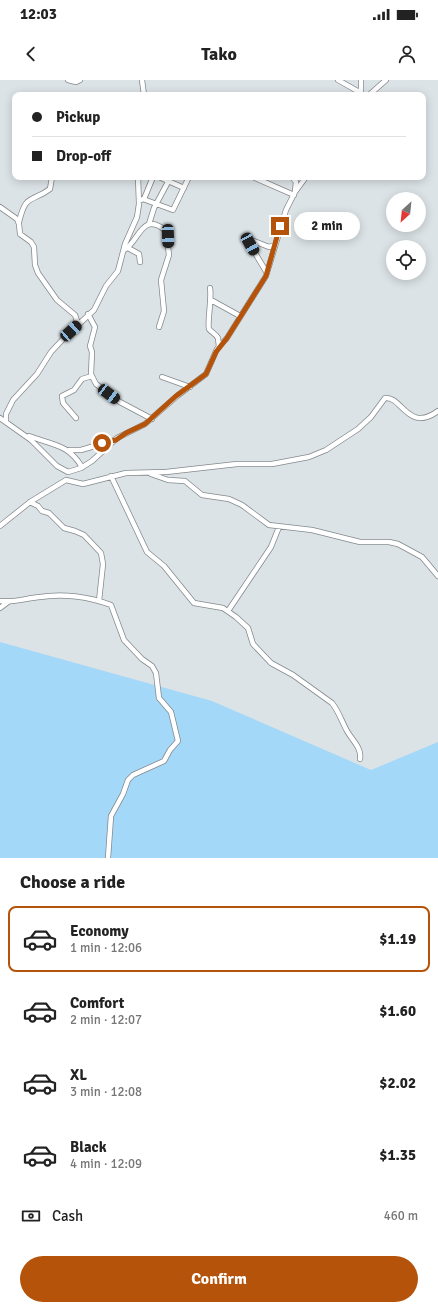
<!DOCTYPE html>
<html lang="en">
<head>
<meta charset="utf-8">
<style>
	body { margin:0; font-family:Signika,sans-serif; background:#f2f2f2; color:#222; height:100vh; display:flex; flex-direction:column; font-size:15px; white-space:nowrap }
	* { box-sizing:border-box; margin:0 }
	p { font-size:13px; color:#767676 }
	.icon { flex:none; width:22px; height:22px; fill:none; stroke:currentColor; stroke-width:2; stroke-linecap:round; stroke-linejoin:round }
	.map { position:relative; height:778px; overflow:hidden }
	.drawer { display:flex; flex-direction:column; background:#fff; flex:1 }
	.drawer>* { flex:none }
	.banner { position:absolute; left:12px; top:12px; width:414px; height:88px; border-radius:8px; box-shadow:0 2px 10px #0003; display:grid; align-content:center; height:88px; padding:0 20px; background:#fff }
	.needle { width:26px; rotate:207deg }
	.fabs { position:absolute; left:386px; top:112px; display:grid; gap:8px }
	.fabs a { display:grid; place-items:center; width:40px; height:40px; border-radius:50%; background:#fff; box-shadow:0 2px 10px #0003; font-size:20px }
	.end { position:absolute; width:18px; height:18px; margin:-9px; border:5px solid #b45309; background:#fff; box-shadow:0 0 0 2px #fff }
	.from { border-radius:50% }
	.bubble { position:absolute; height:28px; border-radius:14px; background:#fff; box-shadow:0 2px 10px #0003; font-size:13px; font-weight:800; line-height:28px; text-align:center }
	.car { position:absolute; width:12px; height:24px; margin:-12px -6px; border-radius:5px; box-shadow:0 0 3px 1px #0007; background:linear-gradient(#222 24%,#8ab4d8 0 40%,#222 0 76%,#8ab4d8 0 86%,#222 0) }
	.banner b { display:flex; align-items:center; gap:14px; height:38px; font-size:15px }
	.banner b+b { border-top:1px solid #e0e0e0 }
	.banner i { width:10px; height:10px; background:#222 }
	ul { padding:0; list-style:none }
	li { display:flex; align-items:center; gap:12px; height:66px; margin:0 8px 6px; padding:0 12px; border:2px solid transparent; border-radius:8px }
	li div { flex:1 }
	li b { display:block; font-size:15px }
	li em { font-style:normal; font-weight:800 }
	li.current { border-color:#b45309 }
	li>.icon { width:36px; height:36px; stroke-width:1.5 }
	h2 { padding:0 20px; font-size:18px; line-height:48px }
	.pay { display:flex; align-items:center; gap:10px; height:44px; padding:0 20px; font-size:15px }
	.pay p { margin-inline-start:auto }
	.primary-button { display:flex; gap:8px; margin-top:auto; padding:8px 20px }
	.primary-button a { flex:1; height:46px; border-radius:24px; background:#b45309; color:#fff; font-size:16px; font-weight:800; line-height:46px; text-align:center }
	.status { display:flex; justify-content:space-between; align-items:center; height:28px; padding:0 20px; background:#fff; direction:ltr }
	.status svg { height:11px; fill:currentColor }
	header { display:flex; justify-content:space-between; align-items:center; height:52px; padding:0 20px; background:#fff; font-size:18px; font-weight:800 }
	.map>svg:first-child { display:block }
	.green { fill:#a4d8f8 }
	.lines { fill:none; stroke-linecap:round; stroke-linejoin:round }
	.minor-casing { stroke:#83898c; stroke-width:6 }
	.minor { stroke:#fff; stroke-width:4.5 }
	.route { stroke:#b45309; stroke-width:5 }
</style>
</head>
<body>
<div class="status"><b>12:03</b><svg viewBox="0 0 49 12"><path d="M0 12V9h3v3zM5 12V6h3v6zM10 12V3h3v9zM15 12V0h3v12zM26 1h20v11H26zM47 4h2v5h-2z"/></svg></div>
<header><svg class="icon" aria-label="back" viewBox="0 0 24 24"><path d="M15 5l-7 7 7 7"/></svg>Tako<svg class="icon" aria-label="person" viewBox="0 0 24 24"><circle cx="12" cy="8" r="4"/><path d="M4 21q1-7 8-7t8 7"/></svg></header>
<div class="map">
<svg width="438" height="778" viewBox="0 0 438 778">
	<rect width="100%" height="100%" fill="#dce3e6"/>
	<!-- green -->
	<path class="green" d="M0 562 212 621 371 690 438 662V778H0Z"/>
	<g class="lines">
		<!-- minor casing -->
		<g class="minor-casing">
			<path id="minor" d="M68 0 76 2 80 0
				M142 0 144 15
				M338 0 361 13
				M361 0V14
				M369 15 386 0
				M159 97 184 108
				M253 97 294 115
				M292 97 296 102 295 111
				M144 119 153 97
				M139 121 143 119 173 130 189 97
				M0 127 17 139 19 144 20 154 31 162 34 167 35 185 38 193 57 220 75 235 78 244
				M19 142C26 113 31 123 50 109L52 97
				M149 144 154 128 168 102
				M128 168 139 174 140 182
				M124 170C139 162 142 130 166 151L169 175 161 200 164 231 159 247
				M267 193 249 163 254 161 269 167 275 165
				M210 208C212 216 207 245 209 249 211 252 216 254 218 258L219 267
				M211 220 240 236
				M88 234 95 247 90 266 92 272 91 294 96 304 120 322 152 339
				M162 297 190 307
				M0 338 31 360 57 386 68 392 81 388 92 381 117 358 145 344 177 316 206 294 217 269 227 258 266 196 286 130 295 112 306 97
				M76 338 63 323 62 316 74 310 82 299 92 296
				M6 342V334L13 320 37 294 51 272 65 257 94 230 106 206 118 191 125 164 137 137 139 124 138 97
				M29 356C53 365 68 364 82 387
				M69 370H81L115 360
				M151 394 168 400 185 401 202 415 229 419 242 425 269 445 312 450 360 462H389L398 464 422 477 438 496
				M111 396 147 472 164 486 194 523 223 528 236 537 248 548 253 564 271 583 293 595 332 623C339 632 342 642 347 651 352 660 362 668 360 679
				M30 422 38 426 42 431 49 433 64 448 75 451 84 455 101 473 103 484 99 521
				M0 446 30 422 66 400 83 404 126 393 166 392 237 384H272L309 377 326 370 358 349 371 337 385 318C402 316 408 353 438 331
				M0 521C13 523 27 518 40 517 63 513 90 517 111 525L124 560 142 579 152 586 156 593 159 618 171 632 178 661 170 670 164 681 133 695 128 700 123 714 111 736 108 778
				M0 528 8 522
				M228 531 271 467 279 447"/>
		</g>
		<!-- minor -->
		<use href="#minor" class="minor"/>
	</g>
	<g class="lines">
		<!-- route -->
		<path class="route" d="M102 363 116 360 126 353 145 344 176 316 206 294 216 272 227 258 266 196 280 146"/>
	</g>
</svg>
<div class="fabs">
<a><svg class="needle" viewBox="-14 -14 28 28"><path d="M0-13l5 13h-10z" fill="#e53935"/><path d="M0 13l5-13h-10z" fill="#767676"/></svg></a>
<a><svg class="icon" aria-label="locate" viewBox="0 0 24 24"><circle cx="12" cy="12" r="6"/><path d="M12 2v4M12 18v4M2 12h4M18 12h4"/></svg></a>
</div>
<i class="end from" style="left:102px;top:363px"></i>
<i class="end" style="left:280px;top:146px"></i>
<div class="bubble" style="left:294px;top:132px;width:66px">2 min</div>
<i class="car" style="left:168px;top:156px;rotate:178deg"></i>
<i class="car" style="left:250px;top:164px;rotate:151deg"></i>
<i class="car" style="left:71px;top:251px;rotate:48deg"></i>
<i class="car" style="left:109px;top:314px;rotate:127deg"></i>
<div class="banner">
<b><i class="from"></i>Pickup</b>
<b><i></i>Drop-off</b>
</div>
</div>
<section class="drawer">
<h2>Choose a ride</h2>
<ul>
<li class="current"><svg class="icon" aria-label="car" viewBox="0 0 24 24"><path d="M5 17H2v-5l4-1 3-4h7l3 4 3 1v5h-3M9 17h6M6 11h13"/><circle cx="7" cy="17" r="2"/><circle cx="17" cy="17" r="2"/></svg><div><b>Economy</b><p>1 min · 12:06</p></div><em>$1.19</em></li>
<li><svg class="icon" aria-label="car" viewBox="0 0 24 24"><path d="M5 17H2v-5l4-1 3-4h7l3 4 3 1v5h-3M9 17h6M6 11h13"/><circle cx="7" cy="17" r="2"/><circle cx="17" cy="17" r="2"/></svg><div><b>Comfort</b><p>2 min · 12:07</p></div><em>$1.60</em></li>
<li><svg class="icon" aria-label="car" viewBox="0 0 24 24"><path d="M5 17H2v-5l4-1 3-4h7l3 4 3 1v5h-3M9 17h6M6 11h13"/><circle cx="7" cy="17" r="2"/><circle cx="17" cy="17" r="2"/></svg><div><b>XL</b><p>3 min · 12:08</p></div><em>$2.02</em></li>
<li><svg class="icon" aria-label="car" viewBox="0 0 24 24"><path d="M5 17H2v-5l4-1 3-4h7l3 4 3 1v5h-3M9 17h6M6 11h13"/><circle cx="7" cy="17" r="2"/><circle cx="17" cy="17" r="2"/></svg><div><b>Black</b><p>4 min · 12:09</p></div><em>$1.35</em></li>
</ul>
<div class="pay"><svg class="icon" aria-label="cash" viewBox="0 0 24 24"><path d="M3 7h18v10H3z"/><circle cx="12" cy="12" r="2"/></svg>Cash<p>460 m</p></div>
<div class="primary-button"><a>Confirm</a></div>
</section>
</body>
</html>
